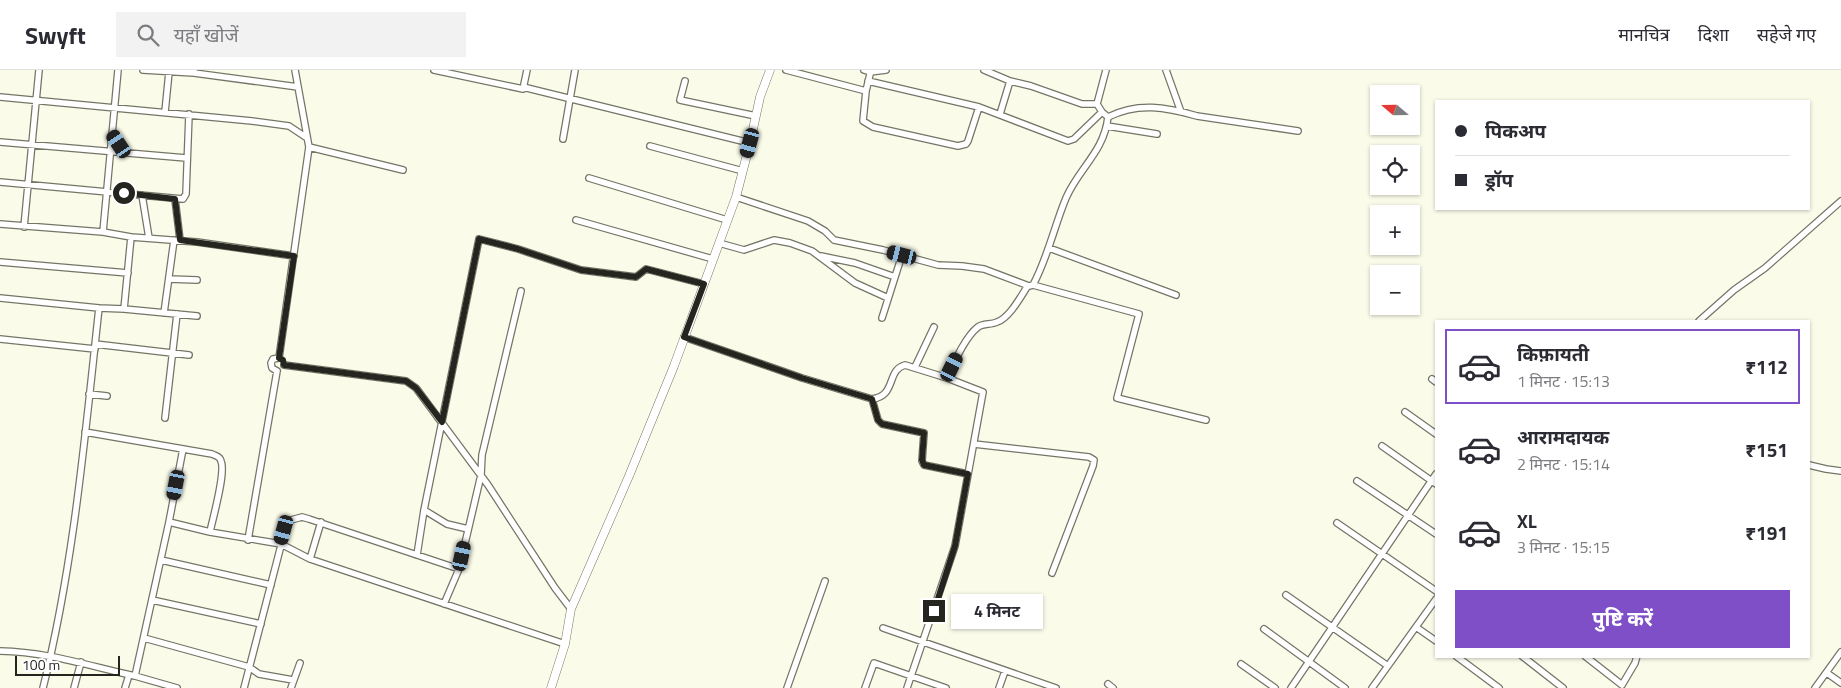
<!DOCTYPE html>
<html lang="hi">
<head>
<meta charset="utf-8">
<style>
	body { margin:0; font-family:"Titillium Web","Noto Sans Devanagari",sans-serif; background:#f2f2f3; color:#2b2b33; height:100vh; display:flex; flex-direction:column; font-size:19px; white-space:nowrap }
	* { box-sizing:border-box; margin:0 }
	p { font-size:16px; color:#7c7c81 }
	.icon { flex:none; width:28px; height:28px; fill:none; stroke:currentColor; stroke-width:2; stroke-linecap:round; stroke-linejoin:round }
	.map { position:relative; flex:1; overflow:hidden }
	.panel { position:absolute; left:1435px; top:250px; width:375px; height:338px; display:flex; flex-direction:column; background:#fff; border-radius:0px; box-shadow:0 1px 4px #0004 }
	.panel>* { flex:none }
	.guide { position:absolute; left:1435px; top:30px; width:375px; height:110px; border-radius:0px; box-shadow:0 1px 4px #0004; display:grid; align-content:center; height:110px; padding:0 20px; background:#fff }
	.needle { width:32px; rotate:290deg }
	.buttons { position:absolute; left:1370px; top:15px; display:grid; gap:10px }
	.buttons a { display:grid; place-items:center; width:50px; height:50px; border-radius:0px; background:#fff; box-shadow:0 1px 4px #0004; font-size:25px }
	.scale { position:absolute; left:15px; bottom:12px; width:105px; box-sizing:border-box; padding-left:5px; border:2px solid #25251f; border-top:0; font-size:14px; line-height:18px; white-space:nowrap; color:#25251f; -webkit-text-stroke:4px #fff; paint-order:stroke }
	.end { position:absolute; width:22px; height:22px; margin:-11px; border:6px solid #25251f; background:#fff; box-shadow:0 0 0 2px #fff }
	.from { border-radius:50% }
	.bubble { position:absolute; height:35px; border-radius:0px; background:#fff; box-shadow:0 1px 4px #0004; font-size:16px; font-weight:700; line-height:35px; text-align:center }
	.car { position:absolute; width:15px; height:30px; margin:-15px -8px; border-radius:6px; box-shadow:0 0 4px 1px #0007; background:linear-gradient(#222 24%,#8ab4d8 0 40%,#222 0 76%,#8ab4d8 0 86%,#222 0) }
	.guide b { display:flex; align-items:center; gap:18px; height:48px; font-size:19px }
	.guide b+b { border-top:1px solid #e1e1e2 }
	.guide i { width:12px; height:12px; background:#2b2b33 }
	ul { padding:9px 0 0; list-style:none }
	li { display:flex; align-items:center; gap:15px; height:75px; margin:0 10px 8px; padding:0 10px; border:2px solid transparent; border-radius:0px }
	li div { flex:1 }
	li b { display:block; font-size:19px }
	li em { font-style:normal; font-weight:700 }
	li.selected { border-color:#7f4fc8 }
	li>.icon { width:45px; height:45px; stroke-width:1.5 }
	.cta { display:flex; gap:10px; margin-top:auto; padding:10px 20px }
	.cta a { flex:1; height:58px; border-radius:0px; background:#7f4fc8; color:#fff; font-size:20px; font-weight:700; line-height:58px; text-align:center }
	header { display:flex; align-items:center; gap:30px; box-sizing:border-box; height:70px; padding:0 25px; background:#fff; border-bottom:1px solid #e1e1e2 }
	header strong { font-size:24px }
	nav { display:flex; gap:28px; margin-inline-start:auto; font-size:18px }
	.search { width:350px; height:45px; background:#f2f2f3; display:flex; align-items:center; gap:12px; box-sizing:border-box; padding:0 18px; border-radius:0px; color:#7c7c81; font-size:19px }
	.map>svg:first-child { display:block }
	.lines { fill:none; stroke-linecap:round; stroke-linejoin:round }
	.street-casing { stroke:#757567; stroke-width:8 }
	.secondary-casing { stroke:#757567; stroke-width:9 }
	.street { stroke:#fff; stroke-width:5.5 }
	.secondary { stroke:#fff; stroke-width:8 }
	.route { stroke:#25251f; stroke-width:6 }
</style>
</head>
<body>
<header>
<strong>Swyft</strong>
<div class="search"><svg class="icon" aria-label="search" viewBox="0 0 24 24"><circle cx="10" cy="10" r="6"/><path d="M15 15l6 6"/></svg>यहाँ खोजें</div>
<nav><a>मानचित्र</a><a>दिशा</a><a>सहेजे गए</a></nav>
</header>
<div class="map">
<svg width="1841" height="618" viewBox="0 0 1841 618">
	<rect width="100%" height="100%" fill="#fbfbea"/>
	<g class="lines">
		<!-- street casing -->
		<g class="street-casing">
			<path id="street" d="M143 0 194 3V1
				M434 0 523 19 527 0
				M786 0 866 21 871 0
				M864 0 870 2 886 0
				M984 0 1010 11 1031 16 1082 34H1097
				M1166 0 1181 42
				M194 3 298 17
				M685 11 680 30 756 46
				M868 11 979 37 1068 71 1074 69 1102 42
				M523 17 750 73
				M866 21 863 51 873 57 958 76 966 74 968 71 979 37
				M0 27 252 51 289 56 307 68
				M165 42 169 2
				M1000 44 1010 11
				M1108 47C1138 32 1166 37 1197 46L1298 61
				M1107 56 1157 64
				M112 64 125 83
				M563 69 575 0
				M0 72 186 88
				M650 76 743 101
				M309 77 403 100
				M589 108 727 150
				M0 112 183 129 186 124 189 44
				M142 125 149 168
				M736 127 808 151 825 161 834 170 883 180 938 195 962 196 984 199 1029 216 1033 215C1048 187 1054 157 1066 128 1079 98 1104 82 1108 47L1102 42 1097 34 1106 0
				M175 129 180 170
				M576 150 713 189
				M0 154 103 162 118 0
				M24 157 39 0
				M131 167 197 172 294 186
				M719 173 744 180 774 170 790 173 812 181 855 213 888 228
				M1049 178 1176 225
				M821 186 855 193 895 207
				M0 192 128 203
				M169 209 197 210
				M1033 215 1139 244 1117 328 1206 350
				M0 228 99 238
				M124 239 197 246
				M164 243 174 170
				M882 248 902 185
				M1699 251 1734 220 1765 198 1841 131
				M684 267 802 308 872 329C897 326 886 300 905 295L947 308 983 322 955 476 907 618
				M0 269 95 279
				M95 274 189 285
				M279 288 309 77 295 0
				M284 295 406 311 416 318 488 415 555 518 571 539
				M915 297 934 257
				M277 301 272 298 271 293 273 289 279 288
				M947 308C954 293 965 267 978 257 983 253 991 255 997 252 1009 248 1020 228 1027 217
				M1432 309 1436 312
				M89 324 107 326
				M872 329 878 350 882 354 924 363 922 391 924 395 968 404
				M1405 342 1436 364
				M165 348 177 244
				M85 362 212 384C216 386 220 386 221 391 226 403 213 447 210 462
				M974 374 1089 387 1094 390 1093 396 1052 503
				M1382 376 1436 414
				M1809 395 1826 399 1841 401
				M1357 411 1436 464
				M424 440 447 454 468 459
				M169 452 183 379
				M1337 453 1436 521
				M248 470 277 301
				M417 485 424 440 479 169 518 179 581 200 636 207 646 199 704 214
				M310 489 321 452
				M161 490 271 515
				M1286 525 1388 596
				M152 530 261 554
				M444 534 459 499 481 405 482 385 521 221
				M1416 557 1436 571
				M883 558 1056 618
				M1264 559 1345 618
				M144 568 249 597 259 604 293 610
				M0 581C48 582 89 596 135 606L169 452 210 462 281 474 310 489 565 574
				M1456 586 1499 618
				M1522 586 1563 618
				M1585 586 1622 615 1635 593 1637 586
				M1241 594 1275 618
				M1827 603 1841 613
				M135 606 177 618
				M1108 614 1113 618
				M43 618C74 494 85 365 99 238L124 239 131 167 103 162
				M74 618 81 592
				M125 618 129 605
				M244 618 285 460 291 450 302 447 309 449 459 499
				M291 618 300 593
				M787 618 825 511
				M865 618 874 593 946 618
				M999 618 1005 601
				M1291 618 1436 404
				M1372 618 1436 529
				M1815 618 1841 582"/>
		</g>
		<!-- secondary casing -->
		<g class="secondary-casing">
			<path id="secondary" d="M551 618 565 574 571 539 629 406 674 296 736 127 750 73 760 27 770 0"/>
		</g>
		<!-- street -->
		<use href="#street" class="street"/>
		<!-- secondary -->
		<use href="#secondary" class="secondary"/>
	</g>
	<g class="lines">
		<!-- route -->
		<path class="route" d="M124 123 175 129 180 170 294 186 279 288 283 290 284 295 406 311 416 318 442 352 479 169 518 179 581 200 636 207 646 199 704 214 684 267 802 308 872 329 878 350 882 354 924 363 922 390 924 395 968 404 955 476 934 541"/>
	</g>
</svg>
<div class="buttons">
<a><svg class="needle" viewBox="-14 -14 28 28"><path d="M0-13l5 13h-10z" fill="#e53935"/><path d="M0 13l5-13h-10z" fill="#7c7c81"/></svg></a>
<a><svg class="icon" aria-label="locate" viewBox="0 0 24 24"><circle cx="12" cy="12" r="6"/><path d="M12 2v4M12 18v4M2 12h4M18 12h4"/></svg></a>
<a>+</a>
<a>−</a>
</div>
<div class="scale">100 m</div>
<i class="end from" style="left:124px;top:123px"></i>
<i class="end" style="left:934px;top:541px"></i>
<div class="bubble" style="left:951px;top:524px;width:92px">4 मिनट</div>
<i class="car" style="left:750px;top:73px;rotate:195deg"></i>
<i class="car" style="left:119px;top:74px;rotate:326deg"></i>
<i class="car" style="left:902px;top:185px;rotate:284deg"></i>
<i class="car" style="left:952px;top:297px;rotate:26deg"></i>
<i class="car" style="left:176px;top:415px;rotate:191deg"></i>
<i class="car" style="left:284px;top:460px;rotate:195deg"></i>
<i class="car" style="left:462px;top:486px;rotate:12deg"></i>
<div class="guide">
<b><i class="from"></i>पिकअप</b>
<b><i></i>ड्रॉप</b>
</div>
<section class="panel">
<ul>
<li class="selected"><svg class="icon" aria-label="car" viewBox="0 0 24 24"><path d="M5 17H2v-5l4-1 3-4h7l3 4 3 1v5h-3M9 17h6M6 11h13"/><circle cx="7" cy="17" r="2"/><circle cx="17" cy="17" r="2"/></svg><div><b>किफ़ायती</b><p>1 मिनट · 15:13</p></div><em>₹112</em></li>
<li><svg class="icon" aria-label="car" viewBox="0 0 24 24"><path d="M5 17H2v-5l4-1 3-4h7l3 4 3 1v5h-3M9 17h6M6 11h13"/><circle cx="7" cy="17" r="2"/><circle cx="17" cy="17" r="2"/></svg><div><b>आरामदायक</b><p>2 मिनट · 15:14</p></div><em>₹151</em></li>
<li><svg class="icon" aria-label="car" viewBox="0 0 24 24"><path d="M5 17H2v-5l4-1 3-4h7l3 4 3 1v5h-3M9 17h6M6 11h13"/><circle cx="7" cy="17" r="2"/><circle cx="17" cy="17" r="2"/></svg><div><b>XL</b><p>3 मिनट · 15:15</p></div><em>₹191</em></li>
</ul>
<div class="cta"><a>पुष्टि करें</a></div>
</section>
</div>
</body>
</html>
